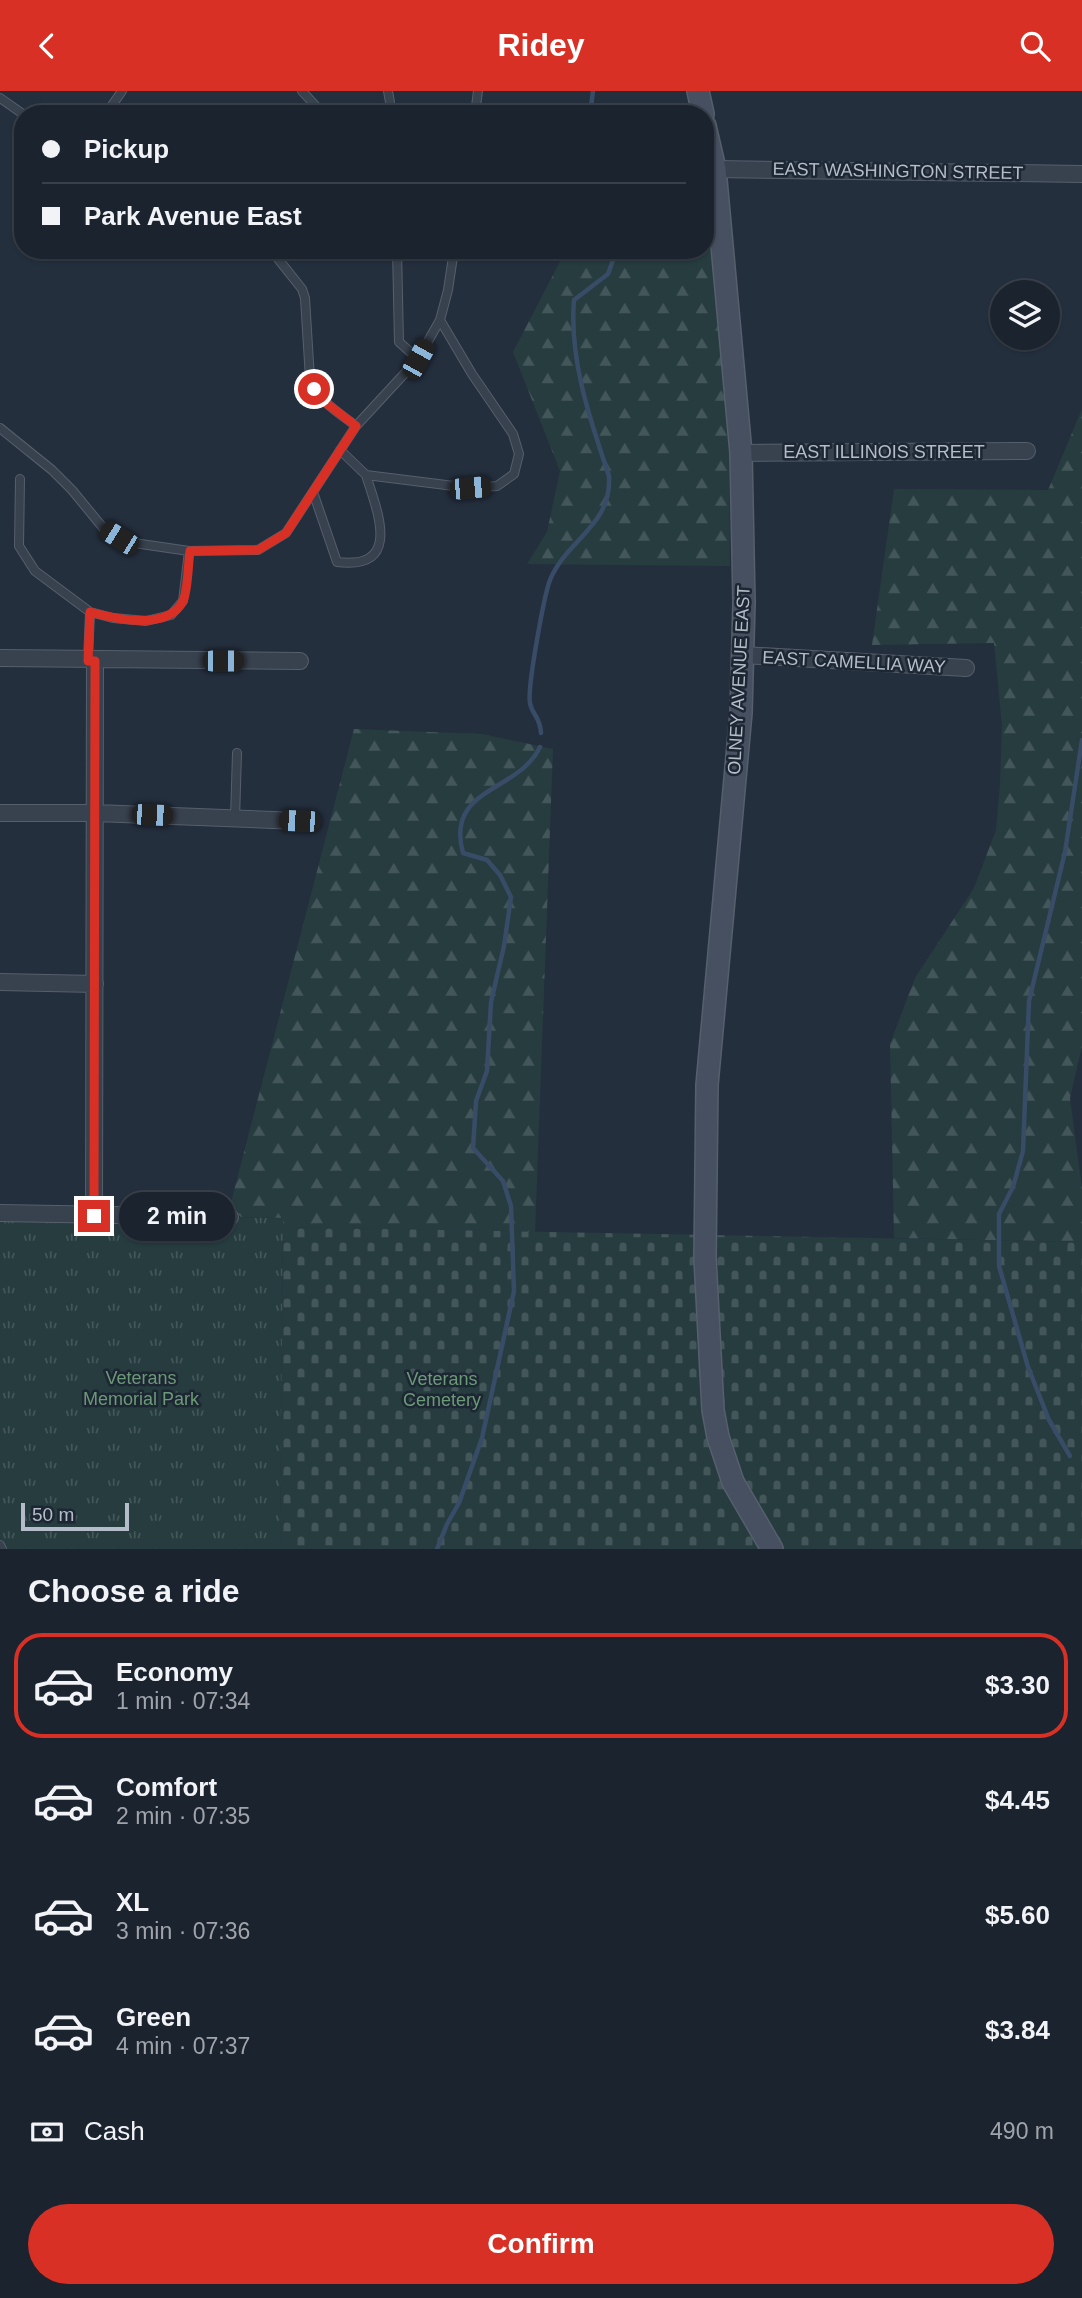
<!DOCTYPE html>
<html lang="en">
<head>
<meta charset="utf-8">
<style>
	body { margin:0; font-family:Arial,sans-serif; background:#242b36; color:#f1f3f6; height:100vh; display:flex; flex-direction:column; font-size:26px; white-space:nowrap }
	* { box-sizing:border-box; margin:0 }
	p { font-size:23px; color:#a0a4aa }
	.icon { flex:none; width:38px; height:38px; fill:none; stroke:currentColor; stroke-width:2; stroke-linecap:round; stroke-linejoin:round }
	.map { position:relative; height:1458px; overflow:hidden }
	.panel { display:flex; flex-direction:column; background:#1b232e; flex:1 }
	.panel>* { flex:none }
	.banner { position:absolute; left:14px; top:14px; width:700px; height:154px; border-radius:28px; box-shadow:0 2px 5px #0004,0 0 0 2px #39404a; display:grid; align-content:center; height:154px; padding:0 28px; background:#1b232e }
	.buttons { position:absolute; left:990px; top:189px; display:grid; gap:14px }
	.buttons a { display:grid; place-items:center; width:70px; height:70px; border-radius:50%; background:#1b232e; box-shadow:0 2px 5px #0004,0 0 0 2px #39404a; font-size:35px }
	.scale { position:absolute; left:21px; bottom:18px; width:108px; box-sizing:border-box; padding-left:7px; border:4px solid #b4bcc9; border-top:0; font-size:19px; line-height:24px; white-space:nowrap; color:#b4bcc9; -webkit-text-stroke:5px #1d2633; paint-order:stroke }
	.end { position:absolute; width:32px; height:32px; margin:-16px; border:9px solid #d93025; background:#fff; box-shadow:0 0 0 4px #fff }
	.from { border-radius:50% }
	.bubble { position:absolute; height:49px; border-radius:24px; background:#1b232e; box-shadow:0 2px 5px #0004,0 0 0 2px #39404a; font-size:23px; font-weight:800; line-height:49px; text-align:center }
	.car { position:absolute; width:21px; height:42px; margin:-21px -10px; border-radius:9px; box-shadow:0 0 5px 2px #0007; background:linear-gradient(#222 24%,#8ab4d8 0 40%,#222 0 76%,#8ab4d8 0 86%,#222 0) }
	.banner b { display:flex; align-items:center; gap:24px; height:66px; font-size:26px }
	.banner b+b { border-top:2px solid #39404a }
	.banner i { width:18px; height:18px; background:#f1f3f6 }
	ul { padding:0; list-style:none }
	li { display:flex; align-items:center; gap:21px; height:105px; margin:0 14px 10px; padding:0 14px; border:4px solid transparent; border-radius:28px }
	li div { flex:1 }
	li b { display:block; font-size:26px }
	li em { font-style:normal; font-weight:800 }
	li.current { border-color:#d93025 }
	li>.icon { width:63px; height:63px; stroke-width:1.5 }
	h2 { padding:0 28px; font-size:32px; line-height:84px }
	.pay { display:flex; align-items:center; gap:18px; height:77px; padding:0 28px; font-size:26px }
	.pay p { margin-inline-start:auto }
	.action { display:flex; gap:14px; margin-top:auto; padding:14px 28px }
	.action a { flex:1; height:80px; border-radius:42px; background:#d93025; color:#fff; font-size:28px; font-weight:800; line-height:80px; text-align:center }
	header { display:flex; justify-content:space-between; align-items:center; height:91px; padding:0 28px; background:#d93025; color:#fff; font-size:32px; font-weight:800 }
	.map>svg:first-child { display:block }
	.forest { fill:url(#forest-firs) }
	.cemetery { fill:url(#cemetery-stones) }
	.park { fill:url(#park-tufts) }
	.lines { fill:none; stroke-linecap:round; stroke-linejoin:round }
	.stream { stroke:#394c67; stroke-width:4.5 }
	.service-casing { stroke:#565f6c; stroke-width:10 }
	.minor-casing { stroke:#565f6c; stroke-width:18 }
	.secondary-casing { stroke:#565f6c; stroke-width:24 }
	.service { stroke:#38414e; stroke-width:8 }
	.minor { stroke:#38414e; stroke-width:16 }
	.secondary { stroke:#465061; stroke-width:21 }
	.route { stroke:#d93025; stroke-width:9 }
	.labels { text-anchor:middle; stroke-width:5; stroke-linejoin:round; paint-order:stroke }
	.street-label { font-size:18px; fill:#b4bcc9; stroke:#1d2633 }
	.park-label { font-size:18px; fill:#6b9a76; stroke:#1d2633 }
</style>
</head>
<body>
<header><svg class="icon" aria-label="back" viewBox="0 0 24 24"><path d="M15 5l-7 7 7 7"/></svg>Ridey<svg class="icon" aria-label="search" viewBox="0 0 24 24"><circle cx="10" cy="10" r="6"/><path d="M15 15l6 6"/></svg></header>
<div class="map">
<svg width="1082" height="1458" viewBox="0 0 1082 1458">
	<defs>
		<pattern id="forest-firs" width="22" height="20" patternUnits="userSpaceOnUse" patternTransform="scale(1.75)"><rect width="22" height="20" fill="#263c3f"/><path d="M5 1l3.5 6h-7zM16 11l3.5 6h-7z" fill="#435659"/></pattern>
		<pattern id="cemetery-stones" width="16" height="16" patternUnits="userSpaceOnUse" patternTransform="scale(1.75)"><rect width="16" height="16" fill="#263c3f"/><path d="M2 7V4a2 2 0 0 1 4 0v3zM10 15v-3a2 2 0 0 1 4 0v3z" fill="#435659"/></pattern>
		<pattern id="park-tufts" width="24" height="20" patternUnits="userSpaceOnUse" patternTransform="scale(1.75)"><rect width="24" height="20" fill="#263c3f"/><path d="M3 7l-1-3M5 7V3M7 7l1-3M15 17l-1-3M17 17v-4M19 17l1-3" fill="none" stroke="#435659"/></pattern>
	</defs>
	<rect width="100%" height="100%" fill="#242f3e"/>
	<!-- forest -->
	<path class="forest" d="M705 123 711 124 729 361 730 475 527 473 547 441 560 380 513 261 566 159H705Z
		M1082 318V955L1070 1007 1082 1098V1151L894 1147 890 953 915 887 974 797 996 739 1000 694 1002 634 994 552 872 554 894 398 1048 399Z
		M354 638 482 643 553 658 535 1141 283 1136V1127L241 1126 230 1115Z"/>
	<!-- cemetery -->
	<path class="cemetery" d="M283 1136 1082 1151V1458H280Z"/>
	<!-- park -->
	<path class="park" d="M0 1122 283 1127 280 1458H0Z"/>
	<g class="lines">
		<!-- stream -->
		<path class="stream" d="M590 23 593 0
			M541 642C540 625 532 624 530 612 527 597 544 505 550 489 567 448 612 435 609 385 590 328 569 269 574 209L608 183 613 169 624 159
			M1070 1365 1049 1329 1028 1276 999 1175V1123L1013 1096 1023 1060 1029 910 1065 761 1082 649
			M437 1458 447 1433 459 1412 482 1347 514 1200 511 1115 503 1090 473 1057 476 1010 487 980 491 911 504 855 511 806 500 784 487 769 463 762C445 696 518 702 540 656"/>
		<!-- service casing -->
		<g class="service-casing">
			<path id="service" d="M302 0 323 23
				M388 0 392 23
				M0 7 23 23
				M106 23 122 0
				M475 23 478 0
				M271 159 302 198 305 207 310 288C318 310 338 321 356 335
				M397 159 399 251 418 268
				M0 337 52 379 72 399 104 438 119 447 134 452 189 460 258 459 286 442 356 335 418 268 440 229 448 199 454 159
				M340 359 366 384 470 397 497 395 514 383 519 363 513 343 472 283 440 229
				M20 388 19 455 35 480 90 521 113 527 146 530 171 524 183 510 189 460
				M313 401 337 471C403 479 377 420 366 384
				M88 570 90 521
				M235 728 237 662
				M0 1454 2 1458"/>
		</g>
		<!-- minor casing -->
		<g class="minor-casing">
			<path id="minor" d="M715 78 1082 83
				M741 362 1027 360
				M743 564 966 577
				M0 567 300 570
				M0 722H96L299 730
				M0 891 95 893
				M0 1122 230 1126
				M94 1125 95 570"/>
		</g>
		<!-- secondary casing -->
		<g class="secondary-casing">
			<path id="secondary" d="M698 0 703 23
				M705 35 715 78 741 362 744 511 741 622 707 994 705 1167 713 1319 718 1346 733 1391 772 1458"/>
		</g>
		<!-- service -->
		<use href="#service" class="service"/>
		<!-- minor -->
		<use href="#minor" class="minor"/>
		<!-- secondary -->
		<use href="#secondary" class="secondary"/>
	</g>
	<g class="lines">
		<!-- route -->
		<path class="route" d="M94 1125 95 570H88L90 521C115 528 168 540 183 510 188 500 188 473 190 460L258 459 286 442 356 335 326 312 314 298"/>
	</g>
	<g class="labels">
		<!-- street labels -->
		<g class="street-label">
			<text transform="translate(898 80) rotate(1)" y="6">EAST WASHINGTON STREET</text>
			<text x="884" y="367">EAST ILLINOIS STREET</text>
			<text transform="translate(854 571) rotate(3)" y="6">EAST CAMELLIA WAY</text>
			<text transform="translate(739 589) rotate(-87)" y="6">OLNEY AVENUE EAST</text>
		</g>
		<!-- park labels -->
		<g class="park-label">
			<text x="141" y="1293">Veterans<tspan x="141" dy="21">Memorial Park</tspan></text>
			<text x="442" y="1294">Veterans<tspan x="442" dy="21">Cemetery</tspan></text>
		</g>
	</g>
</svg>
<div class="buttons">
<a><svg class="icon" aria-label="layers" viewBox="0 0 24 24"><path d="M12 4l9 5-9 5-9-5zM3 14l9 5 9-5"/></svg></a>
</div>
<div class="scale">50 m</div>
<i class="end from" style="left:314px;top:298px"></i>
<i class="end" style="left:94px;top:1125px"></i>
<div class="bubble" style="left:119px;top:1101px;width:116px">2 min</div>
<i class="car" style="left:418px;top:268px;rotate:29deg"></i>
<i class="car" style="left:470px;top:397px;rotate:85deg"></i>
<i class="car" style="left:119px;top:447px;rotate:302deg"></i>
<i class="car" style="left:223px;top:570px;rotate:90deg"></i>
<i class="car" style="left:152px;top:724px;rotate:92deg"></i>
<i class="car" style="left:299px;top:730px;rotate:272deg"></i>
<div class="banner">
<b><i class="from"></i>Pickup</b>
<b><i></i>Park Avenue East</b>
</div>
</div>
<section class="panel">
<h2>Choose a ride</h2>
<ul>
<li class="current"><svg class="icon" aria-label="car" viewBox="0 0 24 24"><path d="M5 17H2v-5l4-1 3-4h7l3 4 3 1v5h-3M9 17h6M6 11h13"/><circle cx="7" cy="17" r="2"/><circle cx="17" cy="17" r="2"/></svg><div><b>Economy</b><p>1 min · 07:34</p></div><em>$3.30</em></li>
<li><svg class="icon" aria-label="car" viewBox="0 0 24 24"><path d="M5 17H2v-5l4-1 3-4h7l3 4 3 1v5h-3M9 17h6M6 11h13"/><circle cx="7" cy="17" r="2"/><circle cx="17" cy="17" r="2"/></svg><div><b>Comfort</b><p>2 min · 07:35</p></div><em>$4.45</em></li>
<li><svg class="icon" aria-label="car" viewBox="0 0 24 24"><path d="M5 17H2v-5l4-1 3-4h7l3 4 3 1v5h-3M9 17h6M6 11h13"/><circle cx="7" cy="17" r="2"/><circle cx="17" cy="17" r="2"/></svg><div><b>XL</b><p>3 min · 07:36</p></div><em>$5.60</em></li>
<li><svg class="icon" aria-label="car" viewBox="0 0 24 24"><path d="M5 17H2v-5l4-1 3-4h7l3 4 3 1v5h-3M9 17h6M6 11h13"/><circle cx="7" cy="17" r="2"/><circle cx="17" cy="17" r="2"/></svg><div><b>Green</b><p>4 min · 07:37</p></div><em>$3.84</em></li>
</ul>
<div class="pay"><svg class="icon" aria-label="cash" viewBox="0 0 24 24"><path d="M3 7h18v10H3z"/><circle cx="12" cy="12" r="2"/></svg>Cash<p>490 m</p></div>
<div class="action"><a>Confirm</a></div>
</section>
</body>
</html>
